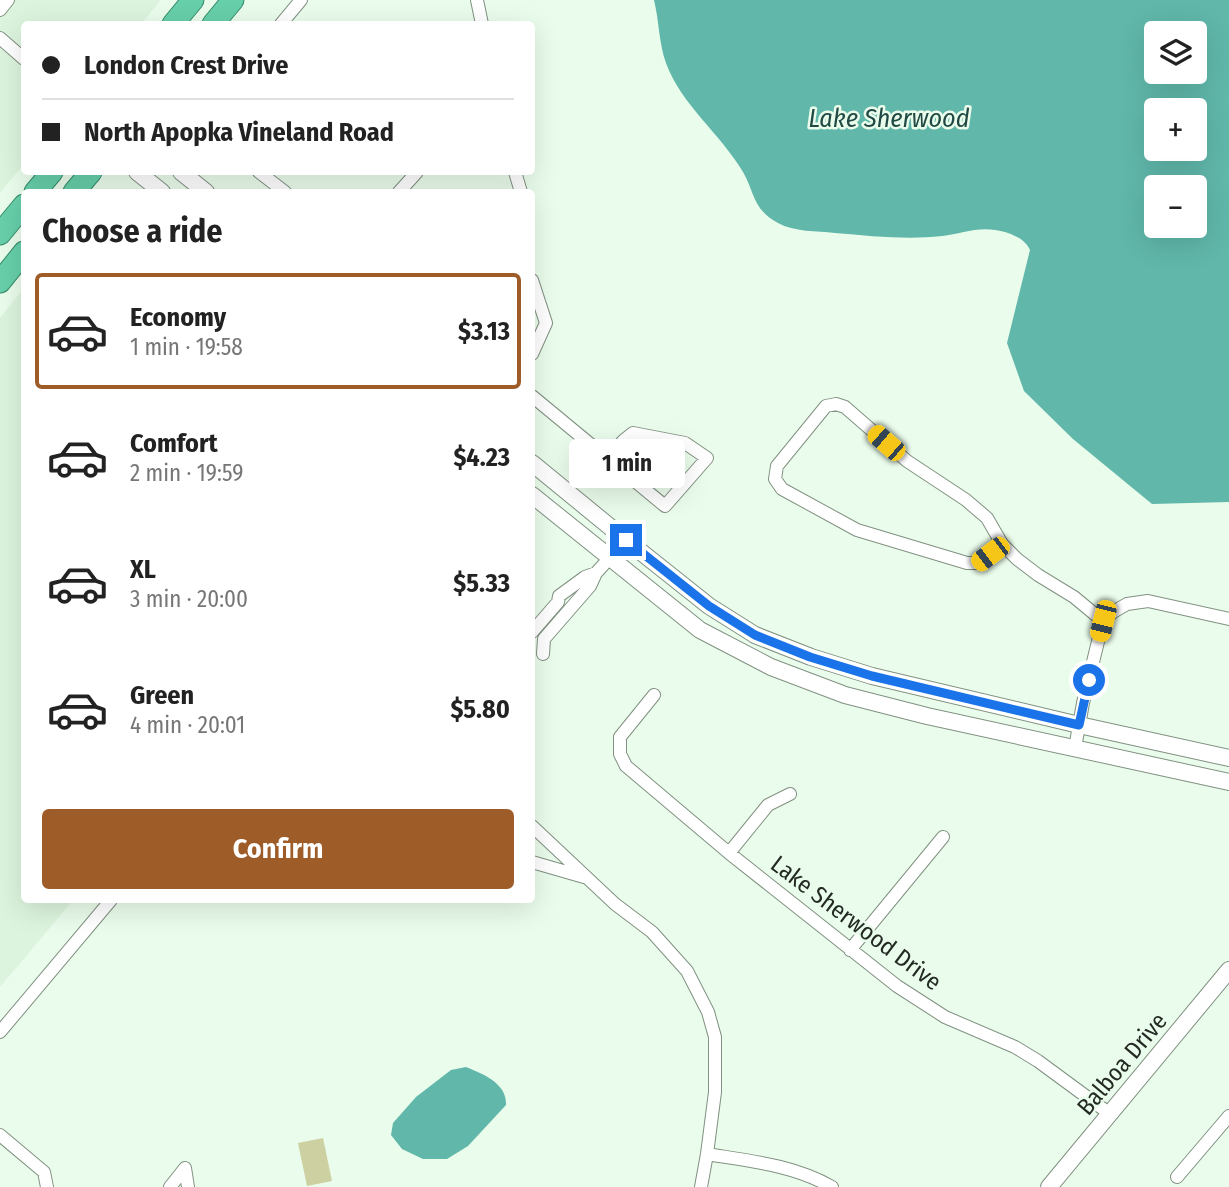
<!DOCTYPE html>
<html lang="en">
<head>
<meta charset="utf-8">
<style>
	body { margin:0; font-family:"Fira Sans Condensed",sans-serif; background:#f6f6f6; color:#222; height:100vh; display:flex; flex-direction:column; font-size:26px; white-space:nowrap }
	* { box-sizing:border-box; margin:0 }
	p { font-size:23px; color:#767676 }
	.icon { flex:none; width:38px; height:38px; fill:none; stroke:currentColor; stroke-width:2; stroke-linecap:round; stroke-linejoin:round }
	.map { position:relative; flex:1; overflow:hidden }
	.sheet { position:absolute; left:21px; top:189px; width:514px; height:714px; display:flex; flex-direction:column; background:#fff; border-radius:7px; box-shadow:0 7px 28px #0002 }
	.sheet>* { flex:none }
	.top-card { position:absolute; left:21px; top:21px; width:514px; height:154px; border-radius:7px; box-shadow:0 7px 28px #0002; display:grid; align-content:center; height:154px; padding:0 21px; background:#fff }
	.controls { position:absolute; left:1144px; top:21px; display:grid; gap:14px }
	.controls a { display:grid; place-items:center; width:63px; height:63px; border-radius:7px; background:#fff; box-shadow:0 7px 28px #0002; font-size:35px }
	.end { position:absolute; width:32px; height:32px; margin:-16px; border:9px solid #1a73e8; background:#fff; box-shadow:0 0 0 4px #fff }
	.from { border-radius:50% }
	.bubble { position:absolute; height:49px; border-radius:7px; background:#fff; box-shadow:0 7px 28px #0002; font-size:23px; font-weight:700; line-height:49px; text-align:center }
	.car { position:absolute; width:21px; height:42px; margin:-21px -10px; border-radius:9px; box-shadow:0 0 5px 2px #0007; background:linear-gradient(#f5c518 24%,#345 0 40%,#f5c518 0 76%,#345 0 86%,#f5c518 0) }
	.top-card b { display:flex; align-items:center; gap:24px; height:66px; font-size:26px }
	.top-card b+b { border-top:2px solid #e0e0e0 }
	.top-card i { width:18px; height:18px; background:#222 }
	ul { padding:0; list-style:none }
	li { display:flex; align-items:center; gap:21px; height:116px; margin:0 14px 10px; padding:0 7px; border:4px solid transparent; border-radius:7px }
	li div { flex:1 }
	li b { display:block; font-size:26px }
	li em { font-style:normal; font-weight:700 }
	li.active { border-color:#9e5c28 }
	li>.icon { width:63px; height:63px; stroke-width:1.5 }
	h2 { padding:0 21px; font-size:32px; line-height:84px }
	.action { display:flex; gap:14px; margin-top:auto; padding:14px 21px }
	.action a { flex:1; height:80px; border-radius:7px; background:#9e5c28; color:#fff; font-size:28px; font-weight:700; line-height:80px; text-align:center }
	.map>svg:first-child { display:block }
	.built { fill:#dcf4dd }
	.green { fill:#cdd0a1 }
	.water { fill:#60b7aa; fill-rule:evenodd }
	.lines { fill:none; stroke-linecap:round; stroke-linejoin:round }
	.minor-casing { stroke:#819182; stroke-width:14 }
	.tertiary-casing { stroke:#819182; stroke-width:18 }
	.trunk-casing { stroke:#368d6c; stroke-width:23 }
	.minor { stroke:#fff; stroke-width:12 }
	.tertiary { stroke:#fff; stroke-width:16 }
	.trunk { stroke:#67cfaa; stroke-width:21 }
	.route { stroke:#1a73e8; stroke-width:9 }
	.labels { text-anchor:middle; stroke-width:5; stroke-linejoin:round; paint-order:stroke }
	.street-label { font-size:24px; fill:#232923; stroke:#eafceb }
	.water-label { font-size:26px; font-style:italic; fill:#224a45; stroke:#eafceb }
</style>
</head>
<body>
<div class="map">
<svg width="1229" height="1187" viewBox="0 0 1229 1187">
	<rect width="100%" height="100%" fill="#eafceb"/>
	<!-- built -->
	<path class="built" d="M0 0H161L141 24H24V164L0 193Z
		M24 288V900H73L0 987V318Z"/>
	<!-- green -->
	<path class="green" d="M323 1138 332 1181 307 1186 298 1143Z"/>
	<!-- water -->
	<path class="water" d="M654 0H1229V502L1152 504 1073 439 1024 391 1007 343 1030 250C1024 237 1008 232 995 230 976 227 960 234 942 236 907 240 871 236 835 233 817 231 794 232 778 223 753 210 755 193 743 172 720 133 682 106 666 63 659 44 659 20 654 0ZM1157 33H1195V72H1157ZM1157 110H1195V149H1157ZM1157 187H1195V226H1157Z
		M466 1067C483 1074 507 1083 506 1105L468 1146 447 1159H423L402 1149 391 1135 393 1123 416 1097 451 1070Z"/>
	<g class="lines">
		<!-- minor casing -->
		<g class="minor-casing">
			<path id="minor" d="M477 0 482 24
				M0 10 8 0
				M281 24 301 0
				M0 38 24 59
				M259 172 285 192
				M515 172 521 192
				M399 192 417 172
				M532 280 546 323 532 354
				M532 396 665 506 707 458 685 443 633 433 623 441 607 460
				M1002 544 978 563H967L857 530 782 489 775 479 777 466 826 406 836 404 845 407 907 461 966 500 987 518 1002 544 1017 559 1038 575 1074 597 1103 621
				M532 632 558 602 559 596 585 577 596 573
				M543 654 544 639 590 586 596 573 626 540
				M654 695 620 737V754L626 766 729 853 897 986 945 1017 1015 1047 1038 1061 1110 1114
				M1075 748 1083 703 1103 621 1113 612 1127 604 1148 601 1229 619
				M532 826 615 904 652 932 687 971 708 1012 715 1037V1092L707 1154 701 1187
				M729 853 768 805 790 794
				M532 862 584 877
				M850 950 943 837
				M0 1032 111 900
				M0 1135 44 1172 47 1187
				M707 1154C750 1161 793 1165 832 1187
				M1177 1177 1229 1116
				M170 1187 185 1168 188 1187"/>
		</g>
		<!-- tertiary casing -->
		<g class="tertiary-casing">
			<path id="tertiary" d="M137 172 162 192
				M181 172 206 192
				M532 463 626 540 709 606 755 635 811 657 872 676 1079 725 1229 758
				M532 495 700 630 771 667 845 695 927 716 1229 782
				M1049 1187 1229 970"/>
		</g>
		<!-- trunk casing -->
		<g class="trunk-casing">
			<path id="trunk" d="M173 24 193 0
				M213 24 233 0
				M35 192 52 172
				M74 192 91 172
				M0 234 24 205
				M0 282 24 252"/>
		</g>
		<!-- minor -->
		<use href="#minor" class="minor"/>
		<!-- tertiary -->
		<use href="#tertiary" class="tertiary"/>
		<!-- trunk -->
		<use href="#trunk" class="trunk"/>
	</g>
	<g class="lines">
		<!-- route -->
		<path class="route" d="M626 540 709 606 755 635 810 657 872 676 1079 725 1089 680"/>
	</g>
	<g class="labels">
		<!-- street labels -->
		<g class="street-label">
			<text transform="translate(856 923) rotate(37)" y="8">Lake Sherwood Drive</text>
			<text transform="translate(1122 1064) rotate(-50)" y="8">Balboa Drive</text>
		</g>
		<!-- water labels -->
		<g class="water-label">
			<text x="889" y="127">Lake Sherwood</text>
		</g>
	</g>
</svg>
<div class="controls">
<a><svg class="icon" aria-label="layers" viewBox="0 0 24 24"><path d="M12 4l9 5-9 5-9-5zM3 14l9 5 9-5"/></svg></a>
<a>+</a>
<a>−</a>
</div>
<i class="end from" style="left:1089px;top:680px"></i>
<i class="end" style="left:626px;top:540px"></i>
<div class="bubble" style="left:569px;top:439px;width:116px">1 min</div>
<i class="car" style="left:886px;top:443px;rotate:311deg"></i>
<i class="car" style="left:990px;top:554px;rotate:233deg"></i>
<i class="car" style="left:1103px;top:621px;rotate:194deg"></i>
<div class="top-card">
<b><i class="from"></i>London Crest Drive</b>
<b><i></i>North Apopka Vineland Road</b>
</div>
<section class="sheet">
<h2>Choose a ride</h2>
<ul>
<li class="active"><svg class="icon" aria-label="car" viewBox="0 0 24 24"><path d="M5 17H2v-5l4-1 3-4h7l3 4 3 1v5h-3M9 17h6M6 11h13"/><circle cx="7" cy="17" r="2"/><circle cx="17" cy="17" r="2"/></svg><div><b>Economy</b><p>1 min · 19:58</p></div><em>$3.13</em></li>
<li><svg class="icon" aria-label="car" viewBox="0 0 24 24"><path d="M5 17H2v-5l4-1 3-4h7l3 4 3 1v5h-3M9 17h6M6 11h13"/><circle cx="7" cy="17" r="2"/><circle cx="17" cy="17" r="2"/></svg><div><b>Comfort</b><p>2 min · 19:59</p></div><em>$4.23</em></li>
<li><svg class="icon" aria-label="car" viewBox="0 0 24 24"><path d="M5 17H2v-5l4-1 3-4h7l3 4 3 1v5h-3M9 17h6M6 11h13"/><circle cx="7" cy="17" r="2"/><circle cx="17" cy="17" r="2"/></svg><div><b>XL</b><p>3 min · 20:00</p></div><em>$5.33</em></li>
<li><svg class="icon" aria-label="car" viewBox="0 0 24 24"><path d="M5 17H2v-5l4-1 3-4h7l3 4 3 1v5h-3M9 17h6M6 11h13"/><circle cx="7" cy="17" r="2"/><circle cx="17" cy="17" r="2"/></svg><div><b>Green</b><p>4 min · 20:01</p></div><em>$5.80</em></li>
</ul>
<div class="action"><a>Confirm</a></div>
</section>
</div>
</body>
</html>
